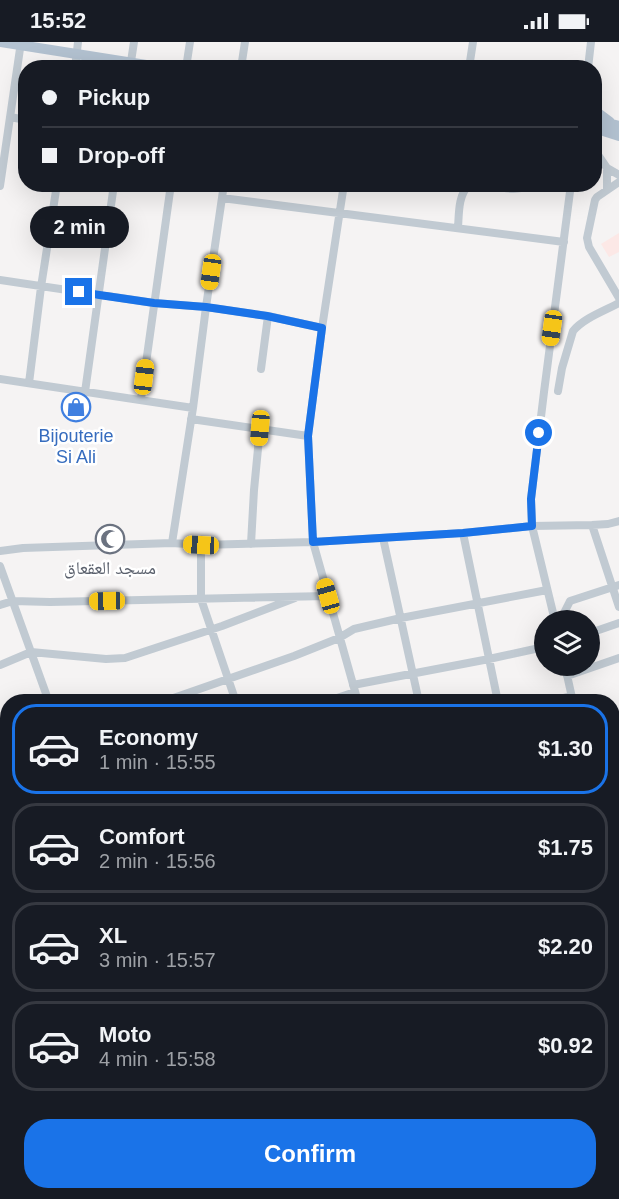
<!DOCTYPE html>
<html lang="en">
<head>
<meta charset="utf-8">
<style>
	body { margin:0; font-family:Arial,"Noto Naskh Arabic",sans-serif; background:#20242c; color:#f1f3f6; height:100vh; display:flex; flex-direction:column; font-size:22px; white-space:nowrap }
	* { box-sizing:border-box; margin:0 }
	p { font-size:20px; color:#9ea1a6 }
	.icon { flex:none; width:33px; height:33px; fill:none; stroke:currentColor; stroke-width:2; stroke-linecap:round; stroke-linejoin:round }
	.map { position:relative; flex:1; overflow:hidden }
	.side { position:absolute; left:0px; top:652px; width:620px; height:506px; display:flex; flex-direction:column; background:#171b24; border-radius:24px 24px 0 0; box-shadow:0 6px 24px #0002 }
	.side>* { flex:none }
	.banner { position:absolute; left:18px; top:18px; width:584px; height:132px; border-radius:24px; box-shadow:0 6px 24px #0002; display:grid; align-content:center; height:132px; padding:0 24px; background:#171b24 }
	.tools { position:absolute; left:534px; top:568px; display:grid; gap:12px }
	.tools a { display:grid; place-items:center; width:66px; height:66px; border-radius:50%; background:#171b24; box-shadow:0 6px 24px #0002; font-size:30px }
	.end { position:absolute; width:27px; height:27px; margin:-14px; border:8px solid #1a73e8; background:#fff; box-shadow:0 0 0 3px #fff }
	.from { border-radius:50% }
	.bubble { position:absolute; height:42px; border-radius:21px; background:#171b24; box-shadow:0 6px 24px #0002; font-size:20px; font-weight:800; line-height:42px; text-align:center }
	.car { position:absolute; width:18px; height:36px; margin:-18px -9px; border-radius:8px; box-shadow:0 0 4px 2px #0007; background:linear-gradient(#f5c518 24%,#345 0 40%,#f5c518 0 76%,#345 0 86%,#f5c518 0) }
	.banner b { display:flex; align-items:center; gap:21px; height:57px; font-size:22px }
	.banner b+b { border-top:2px solid #363941 }
	.banner i { width:15px; height:15px; background:#f1f3f6 }
	ul { padding:10px 0 0; list-style:none }
	li { display:flex; align-items:center; gap:18px; height:90px; margin:0 12px 9px; padding:0 12px; border:3px solid #363941; border-radius:24px }
	li div { flex:1 }
	li b { display:block; font-size:22px }
	li em { font-style:normal; font-weight:800 }
	li.active { border-color:#1a73e8 }
	li>.icon { width:54px; height:54px; stroke-width:1.5 }
	.cta { display:flex; gap:12px; margin-top:auto; padding:12px 24px }
	.cta a { flex:1; height:69px; border-radius:24px; background:#1a73e8; color:#fff; font-size:24px; font-weight:800; line-height:69px; text-align:center }
	.status { display:flex; justify-content:space-between; align-items:center; height:42px; padding:0 30px; background:#171b24; direction:ltr }
	.status svg { height:16px; fill:currentColor }
	.map>svg:first-child { display:block }
	.medical { fill:#fce8e6 }
	.green { fill:#c3f1d5 }
	.lines { fill:none; stroke-linecap:round; stroke-linejoin:round }
	.minor { stroke:#c1cad2; stroke-width:8 }
	.major { stroke:#b3c2d1; stroke-width:10 }
	.route { stroke:#1a73e8; stroke-width:8 }
	.labels { text-anchor:middle; stroke-width:5; stroke-linejoin:round; paint-order:stroke }
	.shop-label { font-size:18px; fill:#366cbe; stroke:#fff }
	.worship-label { font-size:18px; fill:#5b616d; stroke:#fff }
</style>
</head>
<body>
<div class="status"><b>15:52</b><svg viewBox="0 0 49 12"><path d="M0 12V9h3v3zM5 12V6h3v6zM10 12V3h3v9zM15 12V0h3v12zM26 1h20v11H26zM47 4h2v5h-2z"/></svg></div>
<div class="map">
<svg width="619" height="1157" viewBox="0 0 619 1157">
	<rect width="100%" height="100%" fill="#f5f3f3"/>
	<!-- medical -->
	<path class="medical" d="M619 191V210L609 215 601 202Z"/>
	<!-- green -->
	<path class="green" d="M612 1108 619 1109V1157H383V1150H612Z"/>
	<g class="lines">
		<!-- minor -->
		<path class="minor" d="M75 26 78 0
			M130 26 134 0
			M186 26 190 0
			M241 26 245 0
			M469 26 473 0
			M588 26 591 0
			M10 75 26 78
			M594 107 607 126 619 133
			M607 126V148
			M619 140 597 155 595 158 587 196 589 205 619 256
			M344 142 322 286 308 394 313 500 358 660
			M0 144 21 0
			M222 156 564 200
			M458 186C459 172 458 153 469 143 486 141 518 153 530 142
			M0 238 154 261 206 265 268 274 322 286
			M261 327 268 274
			M0 337 193 366
			M29 341 41 245 57 142
			M558 349 562 326 573 289C584 276 604 269 619 261
			M85 350 114 142
			M141 357 171 142
			M191 377 308 394
			M592 483 619 565
			M463 491 498 660
			M383 496 419 660
			M172 501 193 366 206 265 224 142
			M251 502 254 448 260 386
			M201 503V557L236 660
			M0 509 23 506 172 501 201 503 313 500 463 491 532 484 592 483 608 482 619 479
			M0 524 49 660
			M0 563 13 559 50 560 328 554
			M555 579 532 484 531 457 544 350 571 142
			M568 579 565 569 570 559 619 543
			M590 591 619 581
			M0 623 31 610 106 617 125 616 222 584 295 556
			M565 624 573 660
			M567 634 619 616
			M353 643 489 617 544 605
			M162 660 294 614 339 596 354 587 401 576 547 548
			M325 660 355 650
			M548 660 572 654
			M0 696 8 695
			M612 729 619 731
			M0 770 8 767
			M0 806 8 803
			M0 814 8 827
			M612 828 619 852
			M612 867 619 865
			M0 882 8 893
			M0 923 8 969
			M0 976 8 975
			M0 984 8 983
			M612 1081 619 1083
			M0 1117 8 1115
			M29 1150 30 1154
			M264 1150 270 1157
			M305 1150 309 1154 316 1150
			M208 1157V1150
			M235 1157 242 1150"/>
		<!-- major -->
		<path class="major" d="M1 0 165 26
			M594 68 610 80
			M594 79H600L619 84
			M594 86 619 94"/>
	</g>
	<g class="lines">
		<!-- route -->
		<path class="route" d="M79 250 154 261 206 265 267 274 322 286 308 394 313 500 463 491 532 484 531 457 539 391"/>
	</g>
	<!-- icons -->
	<defs>
		<g id="shop-ring" transform="scale(1.5)"><circle r="9.5" fill="#fff" stroke="#3f7fe0" stroke-width="1.5"/><path d="M-5-2.5h2.3a2.7 3.5 0 0 1 5.4 0H5L5.5 6h-11ZM-1.5-2.5h3a1.5 2.3 0 0 0-3 0Z" fill="#3f7fe0"/></g>
		<g id="mosque-ring" transform="scale(1.5)"><circle r="9.5" fill="#fff" stroke="#6b7280" stroke-width="1.5"/><path d="M3.5-4.9A6 6 0 1 0 3.5 4.9A5 5 0 1 1 3.5-4.9Z" fill="#6b7280"/></g>
	</defs>
	<g fill-rule="evenodd">
		<use href="#shop-ring" x="76" y="365"/>
		<use href="#mosque-ring" x="110" y="497"/>
	</g>
	<g class="labels">
		<!-- shop labels -->
		<g class="shop-label">
			<text x="76" y="400">Bijouterie<tspan x="76" dy="21">Si Ali</tspan></text>
		</g>
		<!-- worship labels -->
		<g class="worship-label">
			<text x="110" y="532">مسجد العقعاق</text>
		</g>
	</g>
</svg>
<div class="tools">
<a><svg class="icon" aria-label="layers" viewBox="0 0 24 24"><path d="M12 4l9 5-9 5-9-5zM3 14l9 5 9-5"/></svg></a>
</div>
<i class="end from" style="left:539px;top:391px"></i>
<i class="end" style="left:79px;top:250px"></i>
<div class="bubble" style="left:30px;top:164px;width:99px">2 min</div>
<i class="car" style="left:211px;top:230px;rotate:188deg"></i>
<i class="car" style="left:552px;top:286px;rotate:188deg"></i>
<i class="car" style="left:144px;top:335px;rotate:7deg"></i>
<i class="car" style="left:260px;top:386px;rotate:185deg"></i>
<i class="car" style="left:201px;top:503px;rotate:273deg"></i>
<i class="car" style="left:328px;top:554px;rotate:344deg"></i>
<i class="car" style="left:107px;top:559px;rotate:269deg"></i>
<div class="banner">
<b><i class="from"></i>Pickup</b>
<b><i></i>Drop-off</b>
</div>
<section class="side">
<ul>
<li class="active"><svg class="icon" aria-label="car" viewBox="0 0 24 24"><path d="M5 17H2v-5l4-1 3-4h7l3 4 3 1v5h-3M9 17h6M6 11h13"/><circle cx="7" cy="17" r="2"/><circle cx="17" cy="17" r="2"/></svg><div><b>Economy</b><p>1 min · 15:55</p></div><em>$1.30</em></li>
<li><svg class="icon" aria-label="car" viewBox="0 0 24 24"><path d="M5 17H2v-5l4-1 3-4h7l3 4 3 1v5h-3M9 17h6M6 11h13"/><circle cx="7" cy="17" r="2"/><circle cx="17" cy="17" r="2"/></svg><div><b>Comfort</b><p>2 min · 15:56</p></div><em>$1.75</em></li>
<li><svg class="icon" aria-label="car" viewBox="0 0 24 24"><path d="M5 17H2v-5l4-1 3-4h7l3 4 3 1v5h-3M9 17h6M6 11h13"/><circle cx="7" cy="17" r="2"/><circle cx="17" cy="17" r="2"/></svg><div><b>XL</b><p>3 min · 15:57</p></div><em>$2.20</em></li>
<li><svg class="icon" aria-label="car" viewBox="0 0 24 24"><path d="M5 17H2v-5l4-1 3-4h7l3 4 3 1v5h-3M9 17h6M6 11h13"/><circle cx="7" cy="17" r="2"/><circle cx="17" cy="17" r="2"/></svg><div><b>Moto</b><p>4 min · 15:58</p></div><em>$0.92</em></li>
</ul>
<div class="cta"><a>Confirm</a></div>
</section>
</div>
</body>
</html>
